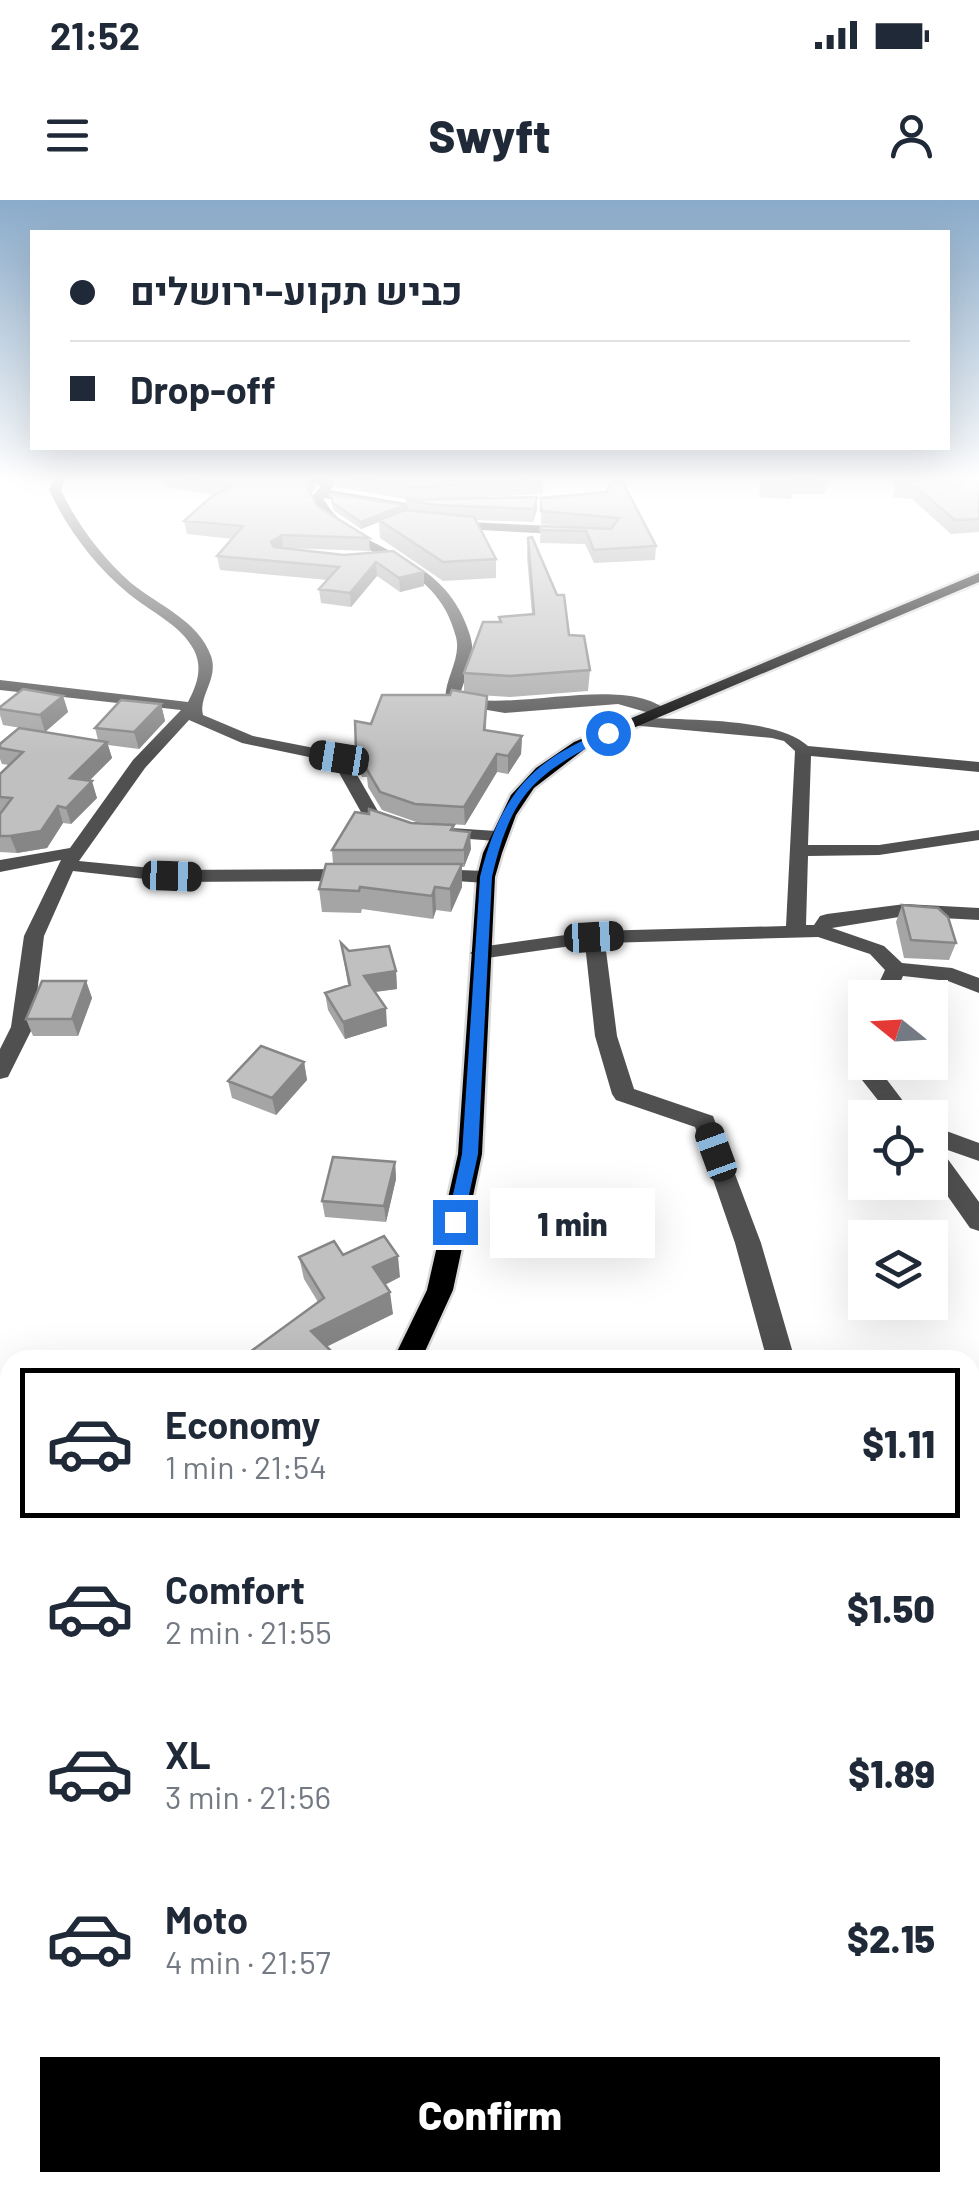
<!DOCTYPE html>
<html lang="en">
<head>
<meta charset="utf-8">
<style>
	body { margin:0; font-family:Barlow,Heebo,sans-serif; background:#f2f2f3; color:#1f2937; height:100vh; display:flex; flex-direction:column; font-size:38px; white-space:nowrap }
	* { box-sizing:border-box; margin:0 }
	p { font-size:32px; color:#747a83 }
	.icon { flex:none; width:55px; height:55px; fill:none; stroke:currentColor; stroke-width:2; stroke-linecap:round; stroke-linejoin:round }
	.map { position:relative; flex:1; overflow:hidden }
	.drawer { position:absolute; left:0px; top:1150px; width:980px; height:842px; display:flex; flex-direction:column; background:#fff; border-radius:30px 30px 0 0; box-shadow:0 10px 40px #0002 }
	.drawer>* { flex:none }
	.banner { position:absolute; left:30px; top:30px; width:920px; height:220px; border-radius:0px; box-shadow:0 10px 40px #0002; display:grid; align-content:center; height:220px; padding:0 40px; background:#fff }
	.needle { width:65px; rotate:288deg }
	.tools { position:absolute; left:848px; top:780px; display:grid; gap:20px }
	.tools a { display:grid; place-items:center; width:100px; height:100px; border-radius:0px; background:#fff; box-shadow:0 10px 40px #0002; font-size:50px }
	.end { position:absolute; width:45px; height:45px; margin:-22px; border:12px solid #1a73e8; background:#fff; box-shadow:0 0 0 5px #fff }
	.from { border-radius:50% }
	.bubble { position:absolute; height:70px; border-radius:0px; background:#fff; box-shadow:0 10px 40px #0002; font-size:32px; font-weight:800; line-height:70px; text-align:center }
	.car { position:absolute; width:30px; height:60px; margin:-30px -15px; border-radius:12px; box-shadow:0 0 8px 2px #0007; background:linear-gradient(#222 24%,#8ab4d8 0 40%,#222 0 76%,#8ab4d8 0 86%,#222 0) }
	.banner b { display:flex; align-items:center; gap:35px; height:95px; font-size:38px }
	.banner b+b { border-top:2px solid #e0e1e3 }
	.banner i { width:25px; height:25px; background:#1f2937 }
	ul { padding:18px 0 0; list-style:none }
	li { display:flex; align-items:center; gap:30px; height:150px; margin:0 20px 15px; padding:0 20px; border:5px solid transparent; border-radius:0px }
	li div { flex:1 }
	li b { display:block; font-size:38px }
	li em { font-style:normal; font-weight:800 }
	li.on { border-color:#000 }
	li>.icon { width:90px; height:90px; stroke-width:1.5 }
	.action { display:flex; gap:20px; margin-top:auto; padding:20px 40px }
	.action a { flex:1; height:115px; border-radius:0px; background:#000; color:#fff; font-size:40px; font-weight:800; line-height:115px; text-align:center }
	.status { display:flex; justify-content:space-between; align-items:center; height:70px; padding:0 50px; background:#fff; direction:ltr }
	.status svg { height:28px; fill:currentColor }
	header { display:flex; justify-content:space-between; align-items:center; height:130px; padding:0 40px; background:#fff; font-size:45px; font-weight:800 }
	.map>svg:first-child { display:block }
	.lines { fill:none; stroke-linecap:round; stroke-linejoin:round }
	.major-casing { stroke:#dbdbdb; stroke-width:5 }
	.minor { fill:#505050; fill-rule:evenodd }
	.major { fill:#000; fill-rule:evenodd }
	.wall { fill:#a5a5a5 }
	.shaded-wall { fill:#868686 }
	.building { fill:#c0c0c0; stroke:#868686; stroke-width:2.5 }
	.route { fill:#1a73e8 }
</style>
</head>
<body>
<div class="status"><b>21:52</b><svg viewBox="0 0 49 12"><path d="M0 12V9h3v3zM5 12V6h3v6zM10 12V3h3v9zM15 12V0h3v12zM26 1h20v11H26zM47 4h2v5h-2z"/></svg></div>
<header><svg class="icon" aria-label="menu" viewBox="0 0 24 24"><path d="M4 6h16M4 12h16M4 18h16"/></svg>Swyft<svg class="icon" aria-label="person" viewBox="0 0 24 24"><circle cx="12" cy="8" r="4"/><path d="M4 21q1-7 8-7t8 7"/></svg></header>
<div class="map">
<svg width="979" height="1992" viewBox="0 0 979 1992">
	<rect width="100%" height="100%" fill="#fff"/>
	<g class="lines">
		<!-- major casing -->
		<g class="major-casing">
			<path id="major" d="M979 373V382L586 548 534 588 516 615 502 653 495 677 482 954 453 1090 421 1160H393L427 1090 458 954 477 677 483 653 511 595 536 568 574 542Z
				M10 1641V1686L0 1690V1645Z"/>
		</g>
		<!-- minor -->
		<path class="minor" d="M54 277H65L61 290C78 326 102 357 131 383 158 405 199 421 211 456 219 479 198 496 203 515L253 536 345 554 379 613 406 625 397 630 366 621 333 562 242 543 189 520 145 568 79 661 172 670 357 669 366 675 357 681 172 682 73 671 44 736 33 827 8 877 0 879V849L11 827 24 736 61 660 0 672V660L70 648 133 560 181 510 0 490V480L188 502C197 485 203 468 194 450 181 425 151 412 129 394 95 366 68 330 49 290Z
			M269 277 330 279 336 282 330 290 412 304 408 309 323 298C352 352 430 348 462 415 466 424 471 435 472 445 473 462 464 481 459 497 518 512 623 474 668 511L660 516 618 504 505 513 446 503C442 482 462 460 456 437 435 352 346 363 311 298L322 285Z
			M446 321 575 327 581 331 575 335 442 328Z
			M636 517C681 521 775 516 808 546L979 562V572L811 556 808 645H879L979 630V640L879 655 808 656 806 725H814L820 716 827 714 905 704 979 708V720L905 716 832 728 884 746 902 763 952 768 979 778V793L948 781 903 776 893 798H872L885 770 870 754 818 737 605 743 617 836 634 889 713 916 761 1043 795 1160H767L735 1043 695 927 616 900 612 894 595 836 585 744 480 759 470 753 480 747 594 731 786 726 795 551 784 541 772 538 630 525 628 522Z
			M436 627 496 631 505 636 496 641 430 636 427 632Z
			M432 669 486 671 495 677 486 683 425 679 423 675Z
			M865 826V853L854 846V833Z
			M865 855V862H879L881 872 916 918H892L862 880 857 862Z
			M930 925 979 943V961L939 947 979 1002V1031L970 1028 930 971Z
			M0 1818 10 1822V1869L0 1865Z
			M970 1951H979V1992H963L952 1982H970Z
			M511 1982H555L557 1992H513Z"/>
		<!-- major -->
		<use href="#major" class="major"/>
	</g>
	<!-- wall -->
	<path class="wall" d="M163 277H314L315 288 310 293 317 306 369 338 370 351 283 348 344 355 393 351 424 386 400 392 377 376 351 407 321 403 319 389 328 380 220 370 217 356 233 339 187 334 184 321 214 295 165 287Z
		M333 277H520V280L543 281V294L437 299 537 297V310L533 322 476 320 496 359V378L443 381 380 338 379 322 361 329 333 310 330 294 407 310 406 300H411L337 287 336 279Z
		M761 277 828 281 825 294H792L791 299 759 297Z
		M900 277H979V278H978L953 287 955 288 979 280V332L951 334 912 299 893 297 896 284Z
		M607 292 656 346 655 360 594 363 585 344 540 343 541 326 586 328 541 324V298Z
		M528 338 569 435 590 470 588 491 510 497 478 495 487 496 486 530 522 536 521 554 508 574 497 572 465 625 416 622 382 610 368 587 367 577H362L357 568 356 550 371 524 450 495 464 492V473L499 422V417L532 414 527 357Z
		M63 496 68 512 45 532 3 525 0 515V507Z
		M161 504 165 521 139 549 108 545 112 558 89 581 97 598 71 624 63 623 47 648 17 653 0 652V574L9 565 2 564 0 559V544L98 540 95 528Z
		M411 623 454 625V630L471 649 464 667H462V687L451 712 436 710 433 719 362 709 361 713 322 712 319 689 333 664 332 650Z
		M902 705 956 743 949 760 904 758 896 722Z
		M341 743 349 751 396 771 397 789 375 792 387 826 345 839 328 810 325 793 348 785Z
		M86 781 92 798 78 836H33L26 819Z
		M304 862 307 880 276 915 232 898 228 881Z
		M395 962 396 979 386 1022 325 1017 322 1001Z
		M343 1055 400 1077 385 1085 393 1114 327 1146 239 1160 318 1102 304 1079 299 1057Z
		M10 1332V1406L0 1401V1345Z"/>
	<!-- shaded-wall -->
	<path class="shaded-wall" d="M312 277H314L315 288 307 298 306 285Z
		M951 277H978L943 292 946 279Z
		M537 297V310L533 322 534 309Z
		M405 305 406 312 379 320V322L361 329V322Z
		M282 335 283 348 273 355 271 342Z
		M376 362 377 376 351 407 350 393Z
		M424 372V386L400 392 399 378Z
		M63 496 68 512 45 532 40 515Z
		M161 504 165 521 139 549 134 532Z
		M522 536 521 554 508 574V556Z
		M107 542 112 558 75 595 70 578Z
		M497 554V572L465 625 464 607Z
		M92 581 97 598 71 624 66 608Z
		M58 606 63 623 47 648 17 653 10 636Z
		M470 632 471 649 464 667V650Z
		M462 664V687L451 712 450 689Z
		M435 687 436 710 433 719 432 696Z
		M396 771 397 789 366 793 364 776Z
		M86 781 92 798 78 836 72 819Z
		M386 808 387 826 345 839 343 822Z
		M304 862 307 880 276 915 272 898Z
		M395 962 396 979 386 1022 384 1006Z
		M398 1056 400 1077 376 1089 373 1067Z
		M390 1092 393 1114 316 1152 311 1131Z"/>
	<!-- building -->
	<path class="building" d="M180 277H312L306 285 317 306 369 338 282 335 271 342 274 347 344 355 393 351 424 372 399 378 376 362 350 393 319 389 339 367 217 356 243 326 184 321 212 296 233 286Z
		M350 277H518L517 280 543 281 415 287Z
		M613 277H620L656 346 594 350 586 331 540 330 541 326 611 329 619 318 541 311V298L607 292Z
		M762 277H825L828 281 794 280 793 285 761 283Z
		M900 277H951L946 279 944 283 955 288 979 280V319L955 320 915 286 896 284Z
		M330 294 405 305 361 322 333 303Z
		M537 297 534 309 437 305 406 300Z
		M405 310 474 317 496 359 443 362 379 320Z
		M532 337 557 395H564L569 435 584 436 590 470 510 476 464 473 483 422H501L499 417 534 414 528 338Z
		M23 489 63 496 40 515 0 509V507Z
		M452 490 487 496 484 530 522 536 508 556 497 554 464 607 415 604 380 592 366 568V558L361 559 356 550 355 521 371 524 382 495H450Z
		M121 500 161 504 134 532 95 528Z
		M19 528 107 542 70 578 92 581 66 608 58 606 41 631 10 636H0V614L12 598 0 597V574L23 552 0 548V544Z
		M369 609 411 623 454 625 451 630 470 632 464 650H332L355 612 369 614Z
		M326 664H462L450 689 435 687 432 696 360 687 359 691 319 689Z
		M902 705 938 708 948 717 956 743 911 740Z
		M341 743 349 751 389 746 396 771 364 776 386 808 343 822 325 793 350 785Z
		M42 781H86L72 819H26Z
		M261 846 304 862 272 898 228 881Z
		M333 957 395 962 384 1006 322 1001Z
		M384 1036 398 1056 373 1067 390 1092 311 1131 340 1160H239L324 1098 299 1057 334 1041 343 1055Z
		M10 1332V1399L0 1393V1345Z"/>
	<!-- sky -->
	<linearGradient id="sky" x2="0" y2="1"><stop stop-color="#8aabca"/><stop offset="0.5" stop-color="#fff"/><stop offset="1" stop-color="#fff" stop-opacity="0"/></linearGradient>
	<rect width="979" height="556" fill="url(#sky)"/>
	<!-- route -->
	<path class="route" d="M608 530 612 535C535 574 512 591 492 677L478 954 463 1022 455 1028 447 1022 462 954 480 677C500 597 529 560 608 530Z"/>
</svg>
<div class="tools">
<a><svg class="needle" viewBox="-14 -14 28 28"><path d="M0-13l5 13h-10z" fill="#e53935"/><path d="M0 13l5-13h-10z" fill="#747a83"/></svg></a>
<a><svg class="icon" aria-label="locate" viewBox="0 0 24 24"><circle cx="12" cy="12" r="6"/><path d="M12 2v4M12 18v4M2 12h4M18 12h4"/></svg></a>
<a><svg class="icon" aria-label="layers" viewBox="0 0 24 24"><path d="M12 4l9 5-9 5-9-5zM3 14l9 5 9-5"/></svg></a>
</div>
<i class="end from" style="left:608px;top:533px"></i>
<i class="end" style="left:455px;top:1022px"></i>
<div class="bubble" style="left:490px;top:988px;width:165px">1 min</div>
<i class="car" style="left:339px;top:558px;rotate:279deg"></i>
<i class="car" style="left:172px;top:676px;rotate:92deg"></i>
<i class="car" style="left:594px;top:737px;rotate:87deg"></i>
<i class="car" style="left:716px;top:952px;rotate:340deg"></i>
<div class="banner">
<b><i class="from"></i>כביש תקוע–ירושלים</b>
<b><i></i>Drop-off</b>
</div>
<section class="drawer">
<ul>
<li class="on"><svg class="icon" aria-label="car" viewBox="0 0 24 24"><path d="M5 17H2v-5l4-1 3-4h7l3 4 3 1v5h-3M9 17h6M6 11h13"/><circle cx="7" cy="17" r="2"/><circle cx="17" cy="17" r="2"/></svg><div><b>Economy</b><p>1 min · 21:54</p></div><em>$1.11</em></li>
<li><svg class="icon" aria-label="car" viewBox="0 0 24 24"><path d="M5 17H2v-5l4-1 3-4h7l3 4 3 1v5h-3M9 17h6M6 11h13"/><circle cx="7" cy="17" r="2"/><circle cx="17" cy="17" r="2"/></svg><div><b>Comfort</b><p>2 min · 21:55</p></div><em>$1.50</em></li>
<li><svg class="icon" aria-label="car" viewBox="0 0 24 24"><path d="M5 17H2v-5l4-1 3-4h7l3 4 3 1v5h-3M9 17h6M6 11h13"/><circle cx="7" cy="17" r="2"/><circle cx="17" cy="17" r="2"/></svg><div><b>XL</b><p>3 min · 21:56</p></div><em>$1.89</em></li>
<li><svg class="icon" aria-label="car" viewBox="0 0 24 24"><path d="M5 17H2v-5l4-1 3-4h7l3 4 3 1v5h-3M9 17h6M6 11h13"/><circle cx="7" cy="17" r="2"/><circle cx="17" cy="17" r="2"/></svg><div><b>Moto</b><p>4 min · 21:57</p></div><em>$2.15</em></li>
</ul>
<div class="action"><a>Confirm</a></div>
</section>
</div>
</body>
</html>
